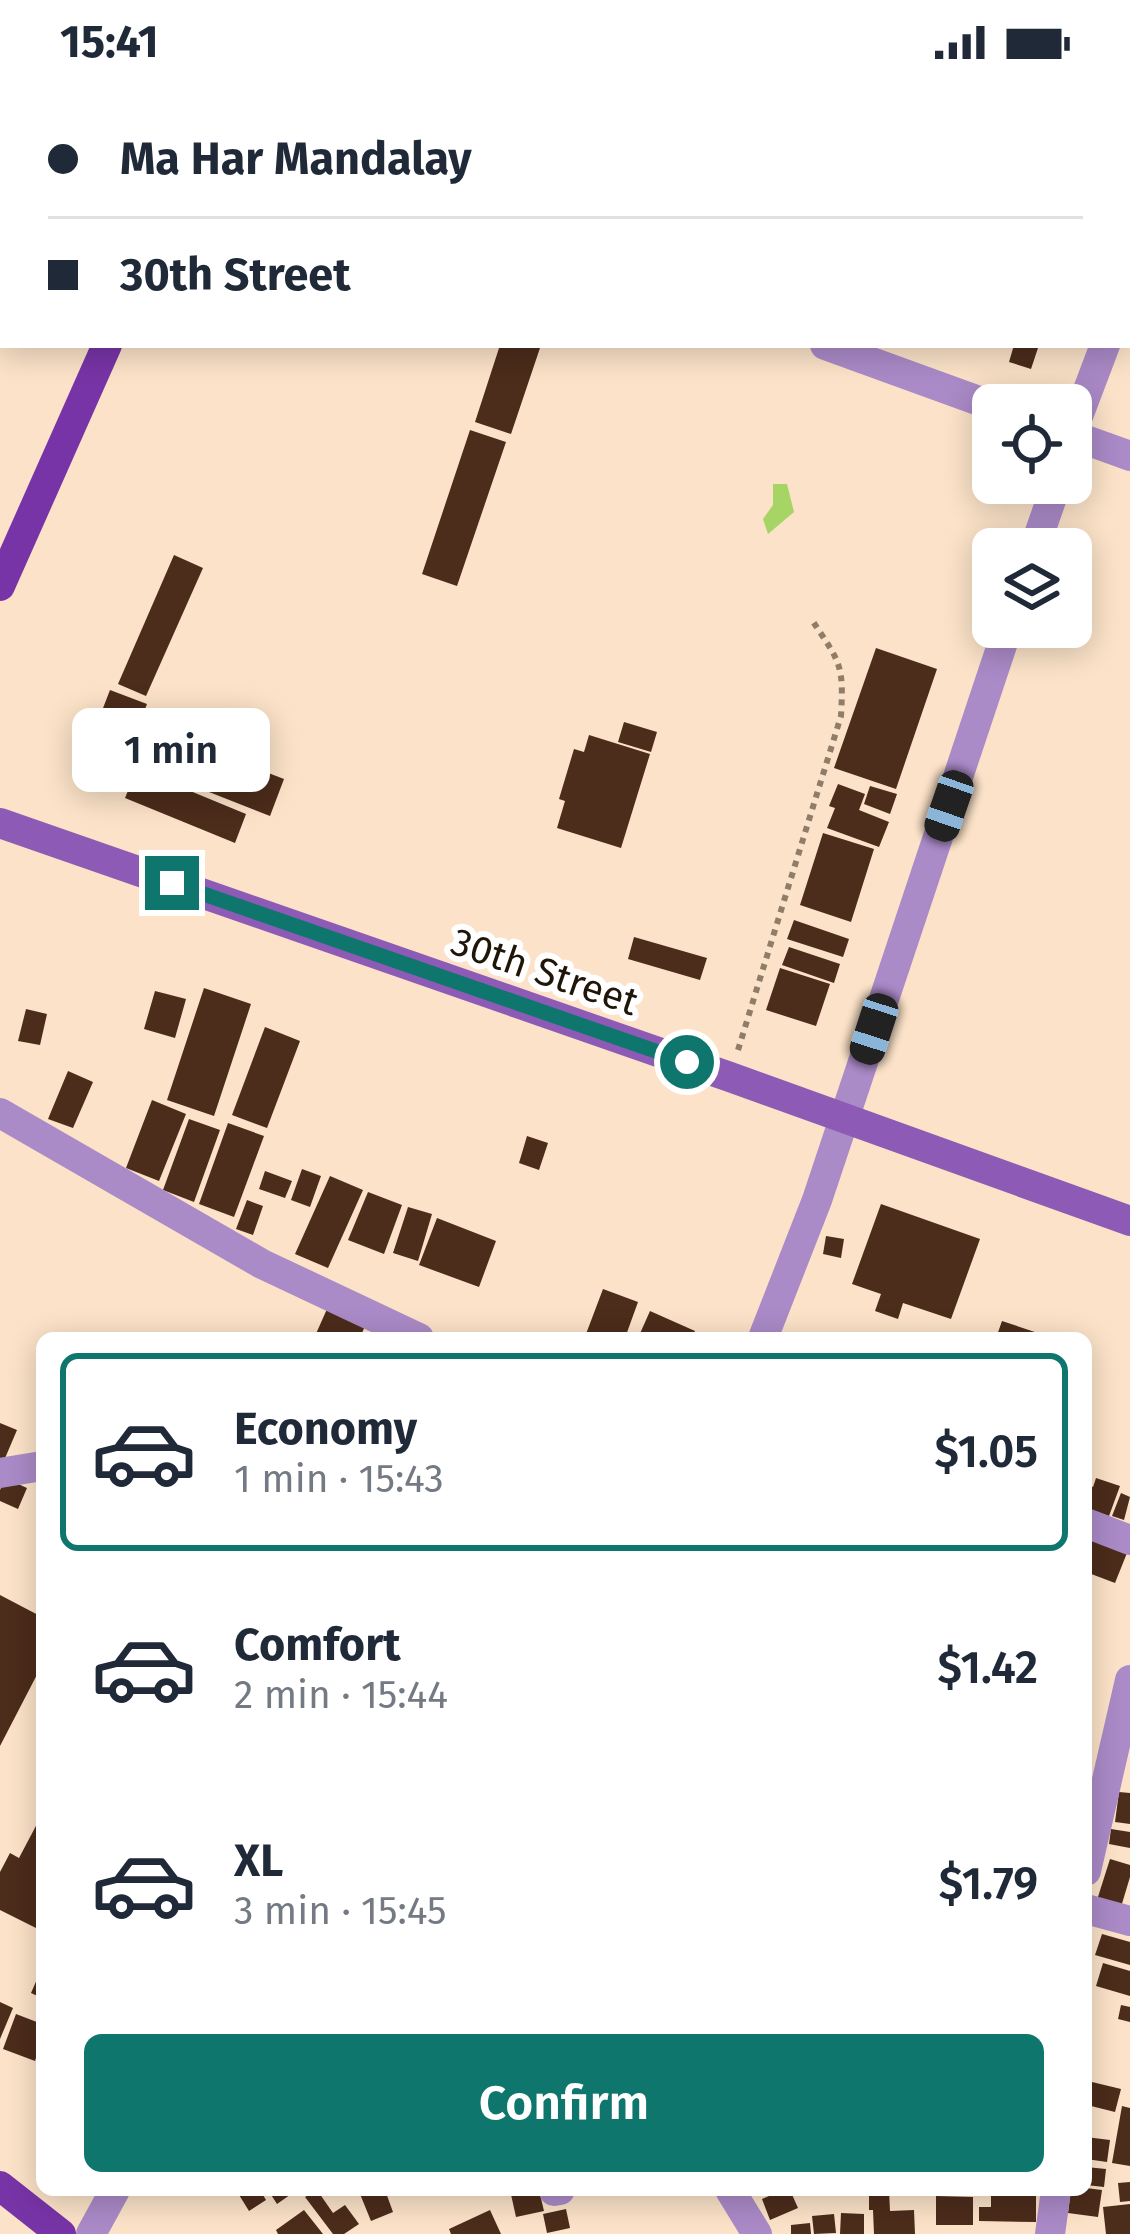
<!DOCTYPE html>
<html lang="en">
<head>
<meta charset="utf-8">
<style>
	body { margin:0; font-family:"Fira Sans",sans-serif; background:#f2f2f3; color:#1f2937; height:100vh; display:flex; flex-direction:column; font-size:45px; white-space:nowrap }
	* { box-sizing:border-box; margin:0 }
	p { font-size:39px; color:#747a83 }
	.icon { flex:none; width:66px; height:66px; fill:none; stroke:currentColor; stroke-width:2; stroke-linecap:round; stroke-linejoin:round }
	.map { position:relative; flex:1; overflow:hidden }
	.sheet { position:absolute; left:36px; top:1248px; width:1056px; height:864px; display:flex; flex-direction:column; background:#fff; border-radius:18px; box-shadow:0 6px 30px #0003 }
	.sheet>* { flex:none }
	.banner { position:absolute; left:0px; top:0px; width:1131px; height:264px; box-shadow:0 6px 30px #0003; display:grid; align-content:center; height:264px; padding:0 48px; background:#fff }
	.controls { position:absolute; left:972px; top:300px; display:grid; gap:24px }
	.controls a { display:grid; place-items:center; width:120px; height:120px; border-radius:18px; background:#fff; box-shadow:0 6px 30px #0003; font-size:60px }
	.end { position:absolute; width:54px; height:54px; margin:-27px; border:15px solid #0f766e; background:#fff; box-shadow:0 0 0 6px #fff }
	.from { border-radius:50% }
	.bubble { position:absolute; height:84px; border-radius:18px; background:#fff; box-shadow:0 6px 30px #0003; font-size:39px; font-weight:600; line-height:84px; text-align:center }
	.car { position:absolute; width:36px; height:72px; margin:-36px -18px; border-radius:15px; box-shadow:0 0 9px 3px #0007; background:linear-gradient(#222 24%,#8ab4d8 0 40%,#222 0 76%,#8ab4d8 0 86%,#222 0) }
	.banner b { display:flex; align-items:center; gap:42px; height:114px; font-size:45px }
	.banner b+b { border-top:3px solid #e0e1e3 }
	.banner i { width:30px; height:30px; background:#1f2937 }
	ul { padding:21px 0 0; list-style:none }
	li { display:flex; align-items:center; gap:36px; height:198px; margin:0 24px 18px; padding:0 24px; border:6px solid transparent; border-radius:18px }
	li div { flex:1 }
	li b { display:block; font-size:45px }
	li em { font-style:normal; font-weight:600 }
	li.active { border-color:#0f766e }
	li>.icon { width:108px; height:108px; stroke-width:1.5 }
	.button { display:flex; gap:24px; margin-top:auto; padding:24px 48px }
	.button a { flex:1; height:138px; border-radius:18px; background:#0f766e; color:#fff; font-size:48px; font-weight:600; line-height:138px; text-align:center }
	.status { display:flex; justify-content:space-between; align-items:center; height:84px; padding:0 60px; background:#fff; direction:ltr }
	.status svg { height:33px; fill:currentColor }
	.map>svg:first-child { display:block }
	.water { fill:#a6d565 }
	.building { fill:#4c2c1b }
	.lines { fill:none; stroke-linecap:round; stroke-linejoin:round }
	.path { stroke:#8f7d6a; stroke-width:6; stroke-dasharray:6 6; stroke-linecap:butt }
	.lane { stroke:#aa8ac7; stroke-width:21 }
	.street { stroke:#aa8ac7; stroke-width:30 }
	.secondary { stroke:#8d5bb5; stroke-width:30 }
	.primary { stroke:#7734a6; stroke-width:30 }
	.route { stroke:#0f766e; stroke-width:15 }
	.labels { text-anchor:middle; stroke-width:12; stroke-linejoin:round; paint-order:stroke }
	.street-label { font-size:39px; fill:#1f1509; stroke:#fff }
</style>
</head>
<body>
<div class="status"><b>15:41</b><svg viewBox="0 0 49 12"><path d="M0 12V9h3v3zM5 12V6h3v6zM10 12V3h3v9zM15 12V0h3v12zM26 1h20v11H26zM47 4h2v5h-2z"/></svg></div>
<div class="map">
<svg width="1130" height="2150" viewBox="0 0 1130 2150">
	<rect width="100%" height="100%" fill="#fbe2c8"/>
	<!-- water -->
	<path class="water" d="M773 400H787L794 428 768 450 763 435 773 421Z"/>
	<!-- building -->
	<path class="building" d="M500 261H541L511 350 475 338Z
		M1014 261H1039L1031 285 1009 278Z
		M470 346 506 358 457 502 422 490Z
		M174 471 203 484 146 612 118 600Z
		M876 564 937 585 896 705 834 684Z
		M110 606 147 620 118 695 81 681Z
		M624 638 657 648 651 668 618 658Z
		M589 651 650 670 621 764 557 744 565 717 559 715 574 665 584 668Z
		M224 672 284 695 270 732 209 708Z
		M137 685 246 730 235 759 125 714Z
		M838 700 865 710 859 726 889 738 879 763 827 744 835 724 829 722Z
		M870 702 897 710 890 730 864 720Z
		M823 749 874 765 851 838 800 821Z
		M794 836 849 855 843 873 787 855Z
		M634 853 707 874 700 896 628 875Z
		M789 863 840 880 834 899 782 881Z
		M780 884 830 900 816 942 766 926Z
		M204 904 251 920 214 1032 167 1016Z
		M155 907 186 915 175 954 144 945Z
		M26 925 47 930 40 961 18 957Z
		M265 943 300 957 267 1044 232 1031Z
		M68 987 93 998 73 1044 48 1035Z
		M152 1016 186 1030 159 1097 126 1084Z
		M189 1035 220 1046 194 1118 163 1106Z
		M228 1039 264 1052 234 1133 199 1120Z
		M527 1052 548 1059 539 1086 519 1079Z
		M302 1085 321 1092 310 1123 291 1116Z
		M265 1087 292 1097 285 1114 259 1105Z
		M330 1092 363 1106 328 1184 295 1170Z
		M368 1108 402 1121 384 1170 348 1156Z
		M247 1116 263 1122 253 1151 236 1145Z
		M881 1120 980 1155 951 1235 903 1219 898 1235 875 1227 881 1210 852 1200Z
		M408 1123 432 1130 418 1177 393 1169Z
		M437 1134 496 1157 479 1203 419 1181Z
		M826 1152 844 1155 841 1174 823 1170Z
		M603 1205 638 1218 625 1254H597L586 1250Z
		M327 1225 365 1242 360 1254H320L315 1252Z
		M650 1227 695 1247 692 1254H638Z
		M1002 1237 1050 1253V1254H996Z
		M0 1339 17 1346 0 1386Z
		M5 1394 27 1404 18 1425 0 1417V1406Z
		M1096 1394 1120 1402 1109 1432 1086 1424V1400L1093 1403Z
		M1121 1409 1130 1413 1124 1436 1112 1432Z
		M1086 1453 1127 1469 1115 1499 1086 1488Z
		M0 1511 42 1533V1581L0 1662Z
		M1119 1708 1130 1709V1740L1115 1738Z
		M38 1738 42 1741V1837L38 1845 0 1826V1788L10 1769 19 1774Z
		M1111 1745 1130 1748V1764L1109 1760Z
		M1110 1775 1130 1781V1793L1121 1823 1097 1816Z
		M1102 1850 1130 1858V1881L1095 1871Z
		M1103 1879 1130 1887V1912L1096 1902Z
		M42 1884V1914L31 1909Z
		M0 1918 13 1924 0 1955Z
		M1121 1921 1130 1923V1938L1118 1935Z
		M16 1930 42 1940V1957L35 1977 3 1965Z
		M1092 1998 1121 2005 1115 2028 1087 2021Z
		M1122 2022 1130 2024V2082L1112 2079Z
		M1086 2053 1110 2056 1107 2078 1086 2075Z
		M1086 2083 1106 2085 1104 2103 1086 2101Z
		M1130 2098V2117L1120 2118 1118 2099Z
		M1086 2104 1102 2106 1098 2133 1068 2129 1071 2106H1086Z
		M236 2106H260L266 2116 249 2127Z
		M268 2106H297L277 2120Z
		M317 2106 333 2129 345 2121 359 2140 344 2150H333L305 2113Z
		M371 2106H385L393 2128 371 2137 360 2110Z
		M510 2106H539L544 2127 516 2133Z
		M783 2106H790L798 2124 770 2136 762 2115Z
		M869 2106H889L890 2127 914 2126 915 2150H874L873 2126H869Z
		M991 2110 1036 2112V2138L979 2137V2123H991Z
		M936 2112 973 2113V2141H936Z
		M1130 2120V2150H1106L1103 2123Z
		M566 2125 570 2144 547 2149 543 2130Z
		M304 2126 323 2150H278L276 2146Z
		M490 2126 501 2150H451L449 2145Z
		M841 2129 864 2130V2150H840Z
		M834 2130 836 2149 814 2150 812 2132Z
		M810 2139 811 2150H791V2141Z"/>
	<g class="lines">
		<!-- path -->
		<path class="path" d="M738 966 841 632C844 579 840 579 812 536"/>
		<!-- lane -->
		<path class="lane" d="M131 0 139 3
			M637 0 646 3
			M866 3 867 0"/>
		<!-- street -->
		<path class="street" d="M1128 195 1130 189
			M825 261 993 322
			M1071 351 1105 261
			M1071 356 1072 351 1130 372
			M1034 465 1057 399
			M0 1029 262 1180 419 1254
			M763 1254 817 1116 1008 543
			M0 1389 42 1382
			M1086 1439 1130 1456
			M1086 1787 1130 1596
			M1086 1825 1130 1837
			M730 2106 757 2150
			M554 2107 560 2106
			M91 2150 115 2106
			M1050 2150 1056 2106"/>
		<!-- secondary -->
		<path class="secondary" d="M0 739 730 993 1130 1137"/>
		<!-- primary -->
		<path class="primary" d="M225 3 227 0
			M0 502 107 261
			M0 2102 61 2150"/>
	</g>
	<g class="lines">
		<!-- route -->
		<path class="route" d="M172 799 687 978"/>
	</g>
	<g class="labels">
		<!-- street labels -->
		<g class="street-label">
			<text transform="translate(545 887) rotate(19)" y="14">30th Street</text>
		</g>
	</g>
</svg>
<div class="controls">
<a><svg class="icon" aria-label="locate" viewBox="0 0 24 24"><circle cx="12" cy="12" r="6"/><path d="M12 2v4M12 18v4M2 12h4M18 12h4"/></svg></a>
<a><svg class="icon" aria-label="layers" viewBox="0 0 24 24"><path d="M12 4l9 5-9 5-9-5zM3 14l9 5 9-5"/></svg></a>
</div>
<i class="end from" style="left:687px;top:978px"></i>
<i class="end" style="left:172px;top:799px"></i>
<div class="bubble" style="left:72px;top:624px;width:198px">1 min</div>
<i class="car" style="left:949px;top:722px;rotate:199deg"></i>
<i class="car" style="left:874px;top:945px;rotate:198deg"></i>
<div class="banner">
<b><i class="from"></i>Ma Har Mandalay</b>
<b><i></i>30th Street</b>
</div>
<section class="sheet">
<ul>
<li class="active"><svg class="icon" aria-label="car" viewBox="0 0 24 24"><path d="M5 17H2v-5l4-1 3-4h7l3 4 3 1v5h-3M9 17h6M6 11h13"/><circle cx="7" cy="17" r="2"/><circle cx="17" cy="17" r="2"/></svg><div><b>Economy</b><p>1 min · 15:43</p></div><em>$1.05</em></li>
<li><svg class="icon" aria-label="car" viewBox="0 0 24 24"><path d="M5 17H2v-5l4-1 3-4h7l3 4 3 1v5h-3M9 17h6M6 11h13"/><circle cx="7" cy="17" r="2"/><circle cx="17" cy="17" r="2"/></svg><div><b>Comfort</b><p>2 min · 15:44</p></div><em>$1.42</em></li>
<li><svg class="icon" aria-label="car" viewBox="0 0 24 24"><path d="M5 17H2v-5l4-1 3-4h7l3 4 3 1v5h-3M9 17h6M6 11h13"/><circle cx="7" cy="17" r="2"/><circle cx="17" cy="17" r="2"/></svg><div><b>XL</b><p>3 min · 15:45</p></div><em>$1.79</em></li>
</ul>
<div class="button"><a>Confirm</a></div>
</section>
</div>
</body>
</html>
